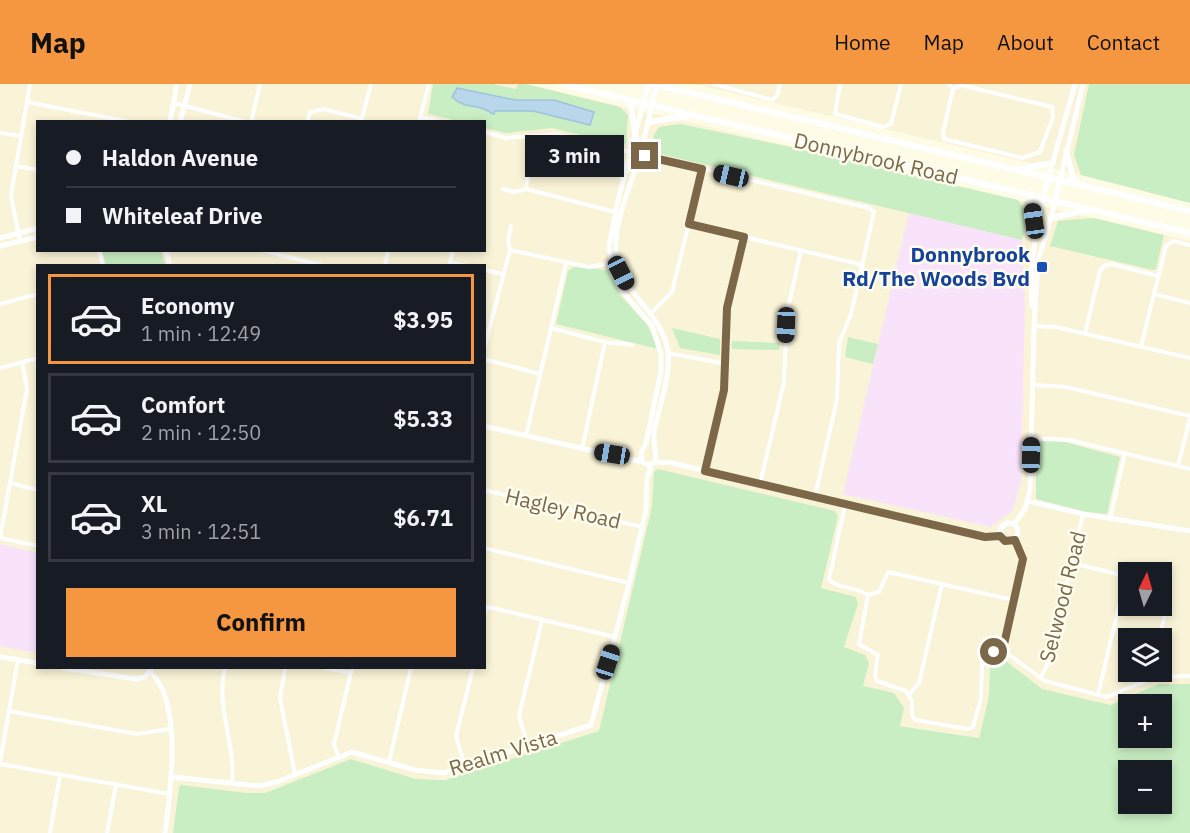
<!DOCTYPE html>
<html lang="en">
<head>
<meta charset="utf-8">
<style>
	body { margin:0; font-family:"IBM Plex Sans",sans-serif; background:#242831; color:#f1f3f6; height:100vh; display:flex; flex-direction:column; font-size:22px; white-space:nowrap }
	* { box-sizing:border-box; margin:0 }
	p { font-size:20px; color:#9ea1a6 }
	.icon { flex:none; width:33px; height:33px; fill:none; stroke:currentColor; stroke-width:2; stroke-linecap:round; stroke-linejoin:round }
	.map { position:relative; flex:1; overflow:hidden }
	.side { position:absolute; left:36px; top:180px; width:450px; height:405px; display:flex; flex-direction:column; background:#171b24; border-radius:0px; box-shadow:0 3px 9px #0003 }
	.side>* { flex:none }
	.banner { position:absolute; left:36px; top:36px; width:450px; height:132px; border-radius:0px; box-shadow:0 3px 9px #0003; display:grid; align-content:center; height:132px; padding:0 30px; background:#171b24 }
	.needle { width:39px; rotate:5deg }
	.buttons { position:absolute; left:1118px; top:478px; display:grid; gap:12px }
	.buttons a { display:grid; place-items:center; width:54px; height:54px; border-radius:0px; background:#171b24; box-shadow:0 3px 9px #0003; font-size:30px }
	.end { position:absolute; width:27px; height:27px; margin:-14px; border:8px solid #7c6848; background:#fff; box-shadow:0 0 0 3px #fff }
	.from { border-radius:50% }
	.bubble { position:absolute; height:42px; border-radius:0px; background:#171b24; box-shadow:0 3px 9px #0003; font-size:20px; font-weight:800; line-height:42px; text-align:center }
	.car { position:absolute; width:18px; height:36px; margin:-18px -9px; border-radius:8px; box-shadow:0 0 4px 2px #0007; background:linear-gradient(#222 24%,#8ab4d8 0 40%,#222 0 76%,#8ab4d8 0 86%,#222 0) }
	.banner b { display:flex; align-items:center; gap:21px; height:57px; font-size:22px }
	.banner b+b { border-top:2px solid #363941 }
	.banner i { width:15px; height:15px; background:#f1f3f6 }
	ul { padding:10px 0 0; list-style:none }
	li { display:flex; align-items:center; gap:18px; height:90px; margin:0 12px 9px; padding:0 18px; border:3px solid #363941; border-radius:0px }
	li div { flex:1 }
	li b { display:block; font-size:22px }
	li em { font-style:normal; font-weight:800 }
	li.on { border-color:#f49740 }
	li>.icon { width:54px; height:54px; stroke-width:1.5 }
	.primary-button { display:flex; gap:12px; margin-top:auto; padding:12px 30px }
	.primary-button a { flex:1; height:69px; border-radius:0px; background:#f49740; color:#111; font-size:24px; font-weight:800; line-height:69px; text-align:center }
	header { display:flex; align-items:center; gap:36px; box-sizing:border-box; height:84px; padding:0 30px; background:#f49740; color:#111 }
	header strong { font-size:28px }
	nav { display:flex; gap:33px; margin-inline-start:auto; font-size:21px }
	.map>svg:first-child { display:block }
	.residential { fill:#f9f3d7; fill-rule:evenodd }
	.education { fill:#f9e3fb }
	.green { fill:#c9eec3; fill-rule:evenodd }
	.water { fill:#b8d7eb; stroke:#9dc3de; stroke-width:1.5 }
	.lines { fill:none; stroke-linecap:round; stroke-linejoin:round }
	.minor { stroke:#fff; stroke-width:4 }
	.tertiary { stroke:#fff; stroke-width:5 }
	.secondary { stroke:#fff; stroke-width:6 }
	.route { stroke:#7c6848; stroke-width:8 }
	.transit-dot { fill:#1a4fb4; stroke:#fffdef; stroke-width:2 }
	.labels { text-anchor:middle; stroke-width:5; stroke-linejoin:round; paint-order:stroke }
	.street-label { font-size:21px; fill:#7c6848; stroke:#fffdef }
	.transit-label { font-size:21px; font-weight:bold; fill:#164399; stroke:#fffdef; text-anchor:end }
</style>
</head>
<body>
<header>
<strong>Map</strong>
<nav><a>Home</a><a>Map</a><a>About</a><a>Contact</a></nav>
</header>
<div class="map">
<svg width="1190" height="749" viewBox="0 0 1190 749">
	<rect width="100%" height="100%" fill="#fefbe7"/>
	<!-- residential -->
	<path class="residential" d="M0 0H526L1190 157V600H1158L1111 621 1042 605 1002 575 989 587V612L979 654 900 641 863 602 869 579 844 563 858 521 599 647 455 694 420 696 351 675 265 709H246L181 702 173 749H0ZM38 38H484V166H38ZM38 182H484V584H38ZM1128 489H1161V522H1128ZM1128 555H1161V588H1128Z
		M694 0H1089L1075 71 1081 91Z"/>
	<!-- education -->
	<path class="education" d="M909 129 1022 156 1025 221 1021 397 1013 426 991 443 843 410Z
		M0 460 37 469V569L0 562Z"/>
	<!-- green -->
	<path class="green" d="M433 0H493L516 5 518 0H526L620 23 628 31 626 59 623 61 552 44 506 49 485 44 484 38 458 37 428 30Z
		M1089 0H1190V119L1081 91 1074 71Z
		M680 40 786 62 1018 116C1030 129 1026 140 1022 156L652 68 654 51 659 43Z
		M1094 134 1164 151 1156 185 1153 186 1050 162 1058 137Z
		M102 167H161L165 181H106Z
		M574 183 608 186 621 212 648 242 658 265 556 240 568 187Z
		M672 244 720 255V271L680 264Z
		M848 253 878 260 873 280 845 273Z
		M732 257 780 259 779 266 732 265Z
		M1042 357 1065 358 1120 373 1107 430 1086 428 1036 415V362Z
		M658 385 835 427 838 432 821 504 856 513 858 520 844 563 865 571 869 579 863 602 894 609 904 624 900 642 979 654 989 612 990 579 1002 574 1042 605 1111 621 1158 600H1190V749H173L179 703 181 701 246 709H265L351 675 416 695 445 696 599 647 652 423 654 388ZM1128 621H1161V654H1128ZM1128 687H1161V720H1128Z"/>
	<!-- water -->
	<path class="water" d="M457 4 515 16H554L594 28 590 41 533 27H495L494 30C491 30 489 27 486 26 473 20 465 25 452 13Z"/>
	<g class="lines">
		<!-- minor -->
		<path class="minor" d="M714 0 772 16 777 12 780 0
			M840 0 835 30 883 43 891 40 901 0
			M949 0 953 5 961 1
			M953 5 943 48 944 55 1022 74 1040 68 1053 33 1052 23 961 1
			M27 18 130 38
			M174 19 246 38
			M420 33 440 38
			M251 38 260 0
			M307 38 310 28 324 25 362 35
			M361 38 371 0
			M419 38 429 0
			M484 48 506 54 557 50 631 68
			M0 49 21 52
			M640 70 869 124 874 128 851 230 839 259 837 315 815 413
			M16 82 38 86
			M503 105 514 108 526 105 615 128
			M526 105 534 51
			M689 140 863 181
			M20 157 11 111 30 0
			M99 166 103 182
			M261 166 324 182
			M510 166 589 183 617 178
			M450 178 466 182
			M385 182 388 166
			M449 182 453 166
			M484 186 503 190
			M1154 210 1190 219
			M0 220 38 210
			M650 230 672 208 702 85
			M1034 242 1056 243 1190 274
			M551 244 605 258 632 261
			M1085 249 1100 187 1104 182 1111 180 1158 192
			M1141 262 1166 162 1173 157 1190 161
			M484 265 510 166 508 156 511 142
			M668 269 726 280
			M484 275 540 290
			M0 284 38 274
			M1033 301 1066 303 1190 332
			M526 352 566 179
			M1032 354 1069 356 1190 385
			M582 365 605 258
			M1178 382 1190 334
			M705 386 724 306 727 224 744 153
			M10 399 38 406
			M760 400 784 298 787 229 801 166
			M484 406 642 443
			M845 421 829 495C838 506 857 502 868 511L859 560 878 571 875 591 877 597 906 607 912 617V631L915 636 968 645 973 643 981 614 982 578 989 570 1003 565
			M1110 435 1125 369
			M0 454 27 305 22 278
			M0 454 38 462
			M1015 456 1023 475 1003 558 1005 568 1045 597 1107 613 1155 593 1190 592
			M484 464 629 499
			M1071 479 1126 492
			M868 511 879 508 888 488 1013 516
			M484 522 615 553
			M484 533 487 523
			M1159 555 1170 509 1169 503 1161 500
			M225 584C215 622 236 660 232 699
			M285 584 280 614 295 690
			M326 584 351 589
			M1040 594 1047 582 1083 430
			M909 611 919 599 942 500
			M1098 611 1126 492
			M9 627 137 650 170 645
			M528 663 519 632 542 536
			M338 672 334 660 352 584
			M0 678 18 576
			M389 678 411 584
			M0 680 169 710
			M465 683 456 652 473 584
			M50 749 60 691
			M107 749 116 700"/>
		<!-- tertiary -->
		<path class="tertiary" d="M648 0 618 116 609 162 613 190 624 209 652 242 661 270V288L646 359 641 369 642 378 649 381 655 378C658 370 651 356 655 343 660 319 671 291 668 267 662 227 619 209 616 168 614 136 631 101 640 71 646 48 651 24 657 0
			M170 38 177 0
			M180 38 190 0
			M0 154 38 144
			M0 162 38 153
			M166 166 170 182
			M1032 222C1026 147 1056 72 1075 0
			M484 342 642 378
			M653 379 668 378 985 453 1000 452
			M1028 417 1083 430 1190 447
			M1000 448a9 9 0 1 1 18 0a9 9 0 1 1-18 0Z
			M1014 440 1025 425 1030 406 1034 242 1038 177 1051 134 1083 0
			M0 573 38 579
			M63 584 137 595 145 593 152 584
			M150 588C184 618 170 709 165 749
			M172 693 259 702 277 698 352 668 415 686 444 689 591 641 628 504 646 426 647 396 651 381"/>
		<!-- secondary -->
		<path class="secondary" d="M562 0 1190 149
			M653 0 1190 127
			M630 16 636 55
			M648 38 690 32
			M1066 67 1075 101
			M1017 85 1053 79
			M1030 111 1036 151
			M1051 134 1087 126"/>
	</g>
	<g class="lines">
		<!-- route -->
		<path class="route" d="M645 72 702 85 689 140 744 153 727 224 724 306 705 387 985 453 1000 452 1005 457 1015 456 1023 475 1003 565 994 568"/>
	</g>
	<!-- markers -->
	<rect class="transit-dot" x="1036" y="177" width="12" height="12" rx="3"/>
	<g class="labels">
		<!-- street labels -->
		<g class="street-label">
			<text transform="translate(876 75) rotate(13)" y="7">Donnybrook Road</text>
			<text transform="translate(563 425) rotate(13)" y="7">Hagley Road</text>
			<text transform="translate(1063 513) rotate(-76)" y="7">Selwood Road</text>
			<text transform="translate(503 669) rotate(-17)" y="7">Realm Vista</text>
		</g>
		<!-- transit labels -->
		<g class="transit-label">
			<text x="1030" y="178">Donnybrook<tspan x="1030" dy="24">Rd/The Woods Bvd</tspan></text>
		</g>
	</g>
</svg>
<div class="buttons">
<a><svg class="needle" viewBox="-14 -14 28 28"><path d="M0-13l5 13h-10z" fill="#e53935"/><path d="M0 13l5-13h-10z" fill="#9ea1a6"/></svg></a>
<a><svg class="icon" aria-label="layers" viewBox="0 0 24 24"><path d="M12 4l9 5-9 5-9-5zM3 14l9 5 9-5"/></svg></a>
<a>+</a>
<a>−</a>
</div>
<i class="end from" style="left:994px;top:568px"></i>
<i class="end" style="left:645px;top:72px"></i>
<div class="bubble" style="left:525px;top:51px;width:99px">3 min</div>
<i class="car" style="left:731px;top:92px;rotate:283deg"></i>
<i class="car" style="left:1034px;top:137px;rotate:352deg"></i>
<i class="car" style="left:621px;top:189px;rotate:153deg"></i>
<i class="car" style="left:786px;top:241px;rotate:182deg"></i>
<i class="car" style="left:612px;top:370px;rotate:279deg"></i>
<i class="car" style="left:1031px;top:371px;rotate:1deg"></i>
<i class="car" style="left:608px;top:578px;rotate:18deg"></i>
<div class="banner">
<b><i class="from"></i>Haldon Avenue</b>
<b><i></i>Whiteleaf Drive</b>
</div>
<section class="side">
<ul>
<li class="on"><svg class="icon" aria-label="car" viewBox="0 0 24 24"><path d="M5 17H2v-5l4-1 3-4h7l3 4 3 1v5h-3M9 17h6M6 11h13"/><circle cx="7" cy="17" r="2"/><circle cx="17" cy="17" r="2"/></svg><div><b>Economy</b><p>1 min · 12:49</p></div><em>$3.95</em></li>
<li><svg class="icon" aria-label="car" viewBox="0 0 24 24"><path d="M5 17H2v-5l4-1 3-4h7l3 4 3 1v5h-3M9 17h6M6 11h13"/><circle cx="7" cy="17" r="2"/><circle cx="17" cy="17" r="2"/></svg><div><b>Comfort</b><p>2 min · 12:50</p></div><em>$5.33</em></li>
<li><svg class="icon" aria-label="car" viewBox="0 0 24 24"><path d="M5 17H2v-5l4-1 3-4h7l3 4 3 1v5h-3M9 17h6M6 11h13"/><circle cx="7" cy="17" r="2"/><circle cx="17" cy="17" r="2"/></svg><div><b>XL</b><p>3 min · 12:51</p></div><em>$6.71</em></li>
</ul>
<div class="primary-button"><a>Confirm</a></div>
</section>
</div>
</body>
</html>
